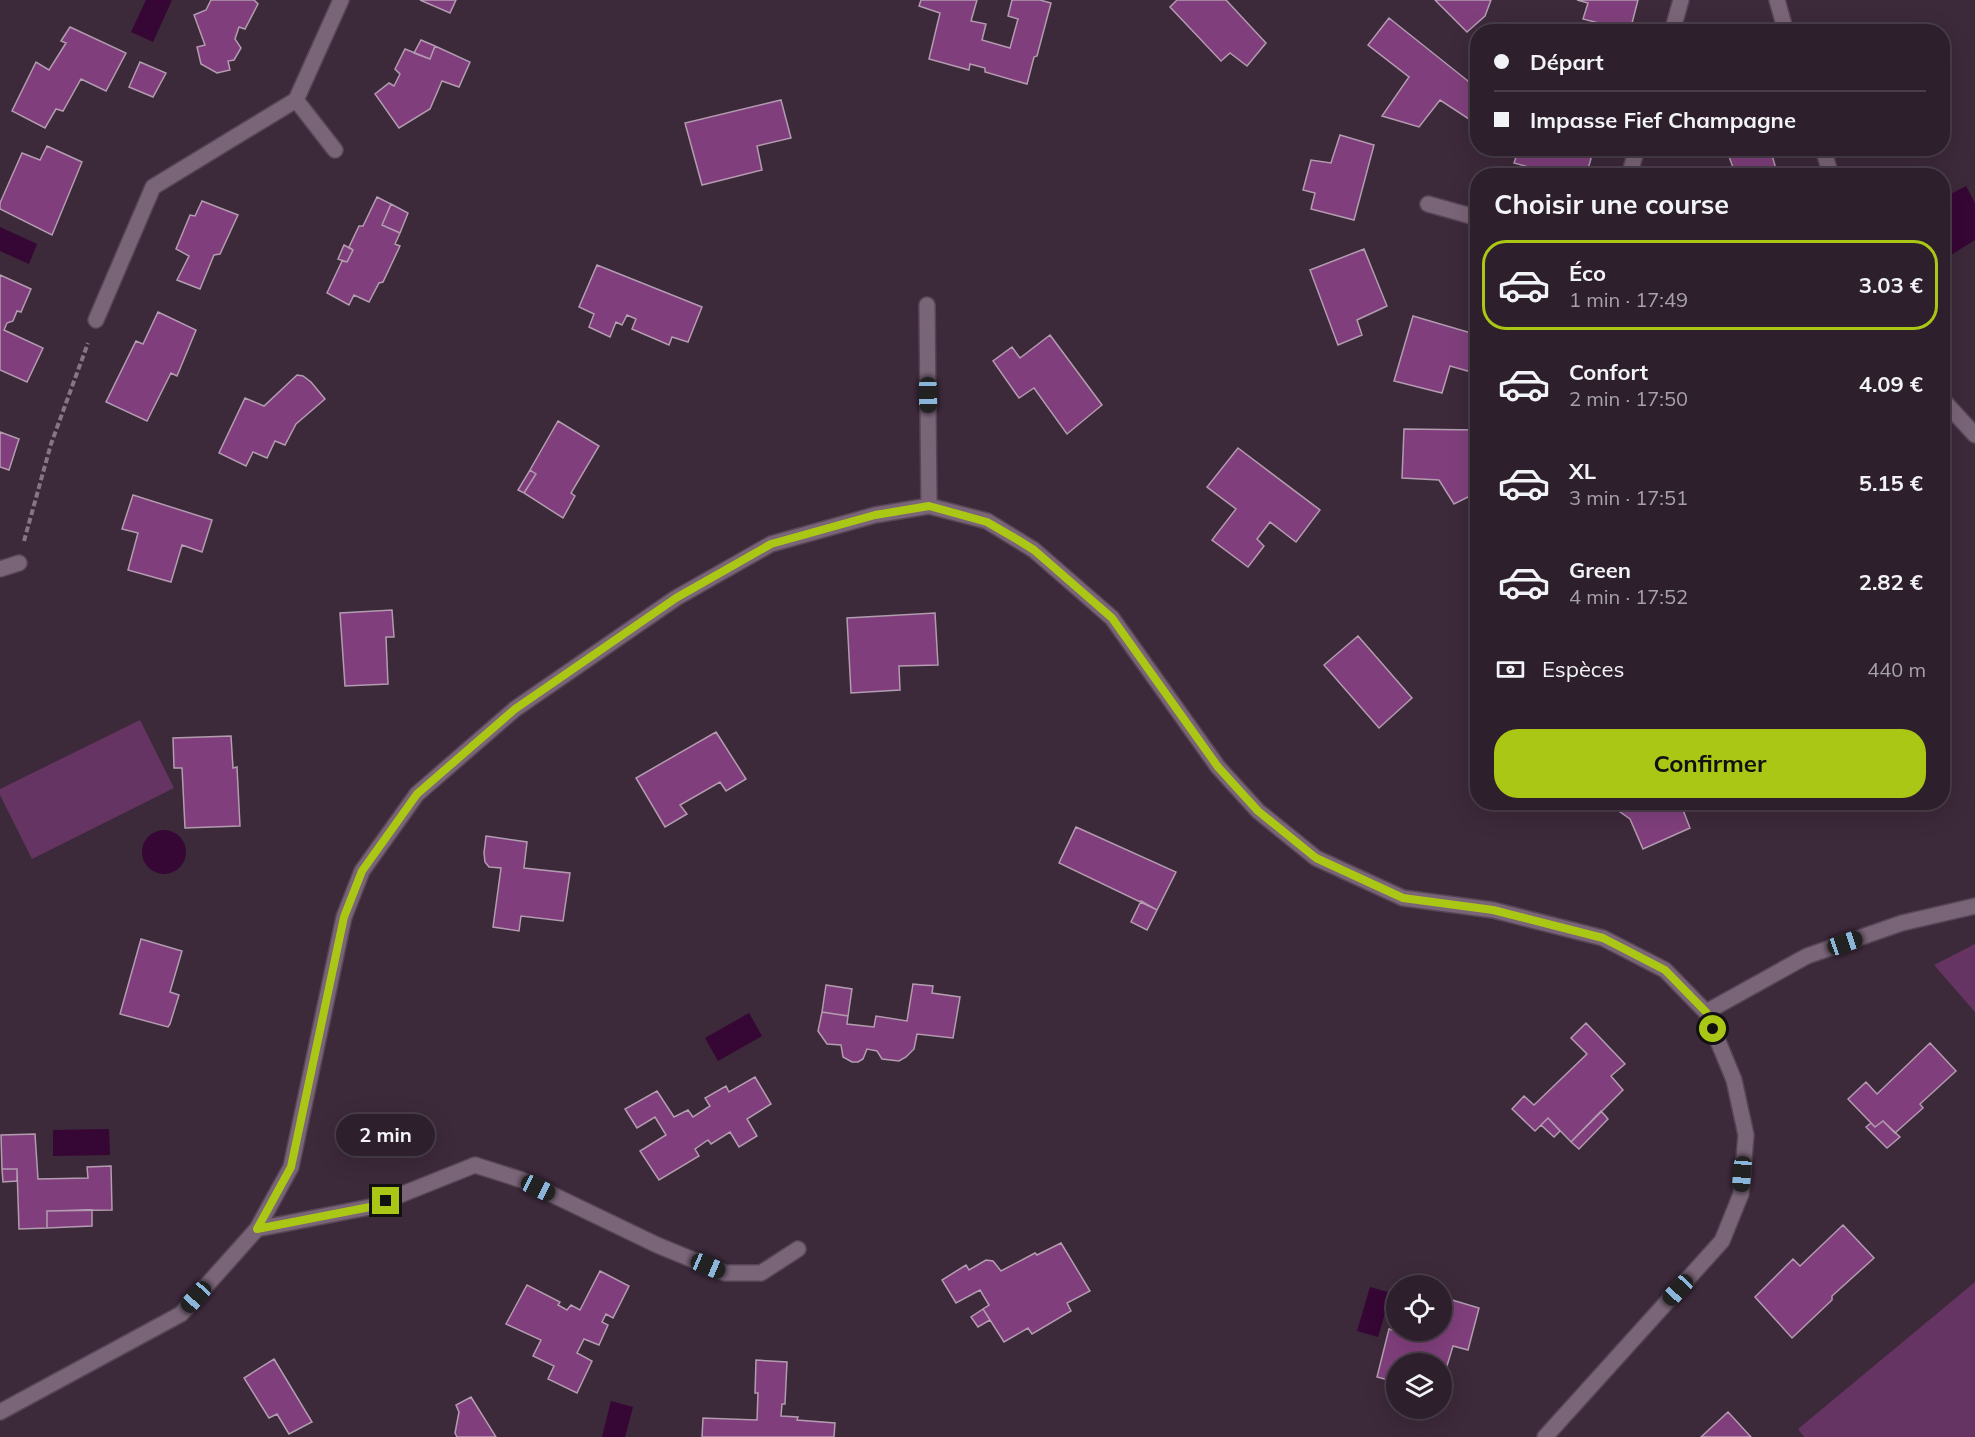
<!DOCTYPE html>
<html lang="fr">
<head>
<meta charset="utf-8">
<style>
	body { margin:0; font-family:Mulish,sans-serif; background:#392c38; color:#f1f3f6; height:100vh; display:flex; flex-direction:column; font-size:22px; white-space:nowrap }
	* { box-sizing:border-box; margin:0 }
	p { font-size:20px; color:#a7a2a9 }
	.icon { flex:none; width:33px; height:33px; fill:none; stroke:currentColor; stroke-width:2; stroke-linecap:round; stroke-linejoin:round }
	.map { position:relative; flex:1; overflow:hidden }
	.sheet { position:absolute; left:1470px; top:168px; width:480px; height:642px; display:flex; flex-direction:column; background:#2d1f2c; border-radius:24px; box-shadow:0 6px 24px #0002,0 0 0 2px #483d48 }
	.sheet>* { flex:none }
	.hud { position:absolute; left:1470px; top:24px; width:480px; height:132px; border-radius:24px; box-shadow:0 6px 24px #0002,0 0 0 2px #483d48; display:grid; align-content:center; height:132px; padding:0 24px; background:#2d1f2c }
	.fabs { position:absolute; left:1386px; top:1275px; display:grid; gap:12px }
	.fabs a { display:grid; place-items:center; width:66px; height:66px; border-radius:50%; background:#2d1f2c; box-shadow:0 6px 24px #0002,0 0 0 2px #483d48; font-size:30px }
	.end { position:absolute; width:27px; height:27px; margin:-14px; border:8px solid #abc716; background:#111; box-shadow:0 0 0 3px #111 }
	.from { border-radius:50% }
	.bubble { position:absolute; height:42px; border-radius:21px; background:#2d1f2c; box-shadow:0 6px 24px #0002,0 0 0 2px #483d48; font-size:20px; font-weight:700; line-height:42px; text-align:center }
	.car { position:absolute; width:18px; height:36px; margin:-18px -9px; border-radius:8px; box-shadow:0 0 4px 2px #0007; background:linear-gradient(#222 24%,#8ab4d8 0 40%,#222 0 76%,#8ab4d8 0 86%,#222 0) }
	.hud b { display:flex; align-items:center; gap:21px; height:57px; font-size:22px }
	.hud b+b { border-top:2px solid #483d48 }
	.hud i { width:15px; height:15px; background:#f1f3f6 }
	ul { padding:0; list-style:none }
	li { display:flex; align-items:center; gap:18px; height:90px; margin:0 12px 9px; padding:0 12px; border:3px solid transparent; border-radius:24px }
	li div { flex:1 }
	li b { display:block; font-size:22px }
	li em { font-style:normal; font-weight:700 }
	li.active { border-color:#abc716 }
	li>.icon { width:54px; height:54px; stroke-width:1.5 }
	h2 { padding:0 24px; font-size:27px; line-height:72px }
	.pay { display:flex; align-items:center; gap:15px; height:66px; padding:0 24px; font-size:22px }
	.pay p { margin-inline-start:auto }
	.button { display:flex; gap:12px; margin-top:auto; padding:12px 24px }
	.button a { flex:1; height:69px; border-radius:24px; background:#abc716; color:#111; font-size:24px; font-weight:700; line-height:69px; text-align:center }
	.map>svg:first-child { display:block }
	.green { fill:#653462 }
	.water { fill:#360635 }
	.building { fill:#803f7c; stroke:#b39bb0; stroke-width:1.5 }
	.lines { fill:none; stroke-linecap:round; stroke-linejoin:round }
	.street-casing { stroke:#564655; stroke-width:18 }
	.path { stroke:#867684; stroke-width:4; stroke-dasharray:6 3; stroke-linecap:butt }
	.street { stroke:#7a6478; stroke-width:15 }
	.route { stroke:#abc716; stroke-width:8 }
</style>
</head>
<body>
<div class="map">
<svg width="1975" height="1437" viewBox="0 0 1975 1437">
	<rect width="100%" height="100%" fill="#3c293a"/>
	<!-- green -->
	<path class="green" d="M140 720 174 788 32 859 0 795V789Z
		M1975 944V1012L1934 965Z
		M1975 1282V1437H1804L1798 1429Z"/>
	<!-- water -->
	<path class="water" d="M146 0H172L153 42 131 32Z
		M1966 186 1975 203V240L1943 260V198Z
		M0 227 37 244 29 264 0 251Z
		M142 852a22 22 0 1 1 44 0a22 22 0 1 1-44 0Z
		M749 1013 762 1036 718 1061 705 1038Z
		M109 1129 110 1155 53 1156V1130Z
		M1370 1287 1391 1293 1378 1337 1357 1331Z
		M611 1401 633 1407 625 1437H602Z"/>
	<!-- building -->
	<path class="building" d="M211 0H254L258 4 245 29 239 27 235 39 241 48 234 60 228 61 230 70 217 73 201 64 197 47 205 45 194 15 206 10Z
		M420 0H456L450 13Z
		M921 0H977L971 21 986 24 982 40 1010 48 1018 19 1008 16 1012 0H1040L1051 3 1037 56 1034 57 1027 84 985 72V68L970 64 969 70 929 59 940 13 919 6Z
		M1177 0H1226L1266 43 1247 66 1230 53 1221 61 1170 7Z
		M1435 0H1491L1485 16 1467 32Z
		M1577 0H1638L1630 31 1583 19 1588 3Z
		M1389 18 1478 89V95L1469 119 1440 100 1419 127 1382 116 1409 77 1368 45Z
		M70 27 126 53 106 91 81 79 63 111 56 109 45 128 12 111 36 62 49 70 66 43 61 41Z
		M421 40 435 46 430 59 414 53Z
		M435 46 470 62 459 87 442 81 430 109 399 128 375 94 389 83 394 86 400 74 395 69 405 49 430 59Z
		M140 62 166 73 153 97 129 87Z
		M781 100 791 138 757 146 762 170 702 185 685 123Z
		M1340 135 1374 145 1354 220 1311 209 1315 193 1303 190 1311 160 1331 163Z
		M47 146 82 162 52 235 0 209V203L22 153 40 160Z
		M1519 148H1594L1586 176H1543L1544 171 1514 163Z
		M1726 148H1770L1778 176H1736Z
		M377 197 391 204 382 225 400 233 395 244 400 246 383 282 379 283 369 302 354 295 349 305 327 293 342 261 347 262 353 250 349 247 359 226H363Z
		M202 201 238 215 220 254 214 255 200 289 177 280 189 256 176 249 190 215 195 216Z
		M391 204 408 213 400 233 382 225Z
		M344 245 353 250 347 262 338 259Z
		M1364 249 1387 306 1357 320 1362 335 1338 345 1310 270Z
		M597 265 702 307 688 342 672 337 669 345 632 329 636 319 627 315 622 325 616 322 610 337 589 327 594 314 579 307Z
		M0 275 31 289 21 312 17 311 13 321 7 323 4 330 43 348 27 382 0 370Z
		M158 312 196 330 177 376 171 373 147 421 106 402 136 341 143 344Z
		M1413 316 1478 335V374L1450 366 1442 393 1394 381Z
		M1050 335 1102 405 1067 434 1034 388 1019 398 993 361 1012 347 1020 358Z
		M297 375 303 376 311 382 325 399 296 424 285 445 275 441 267 458 253 452 246 466 219 453 245 398 264 406Z
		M558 421 599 446 571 493 575 496 563 518 524 493 536 474 530 470Z
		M1404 429 1478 430V492L1454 504 1439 480 1402 478Z
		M0 432 19 439 9 470 0 467Z
		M1238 448 1320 510 1296 542 1270 522 1257 539 1264 546 1248 567 1212 540 1236 509 1207 487Z
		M530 470 536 474 524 493 518 490Z
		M133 495 212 520 202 552 182 545 171 582 128 570 138 533 122 529Z
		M392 610 394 637H386L388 684 345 686 340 613Z
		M935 613 938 665 899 666 900 690 851 693 847 618Z
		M1358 636 1412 698 1379 728 1324 665Z
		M716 732 746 779 726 791 720 782 680 805 687 814 665 827 636 778Z
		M231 736 233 768 237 767 240 826 185 828 182 768H174L173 738Z
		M1606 802H1680L1690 828 1643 849 1630 819Z
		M1076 827 1176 872 1157 910 1059 863Z
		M486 836 527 842 524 868 570 873 563 921 521 916 519 931 493 927 501 868 489 867 485 862 484 853Z
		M1141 901 1157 910 1147 930 1131 922Z
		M141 939 182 951 170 992 179 995 170 1024 168 1027 120 1014Z
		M913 984 933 986 932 993 960 997 953 1038 917 1034 914 1049 906 1057 899 1061 882 1059 877 1051 867 1049 863 1059 858 1062H852L843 1057 841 1045 827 1044 818 1031 822 1012 848 1016 847 1024 874 1027 876 1016 907 1021Z
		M826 985 852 989 848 1016 822 1012Z
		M1586 1023 1625 1064 1611 1076 1623 1090 1571 1142 1548 1118 1535 1131 1512 1109 1524 1096 1534 1105 1587 1054 1571 1038Z
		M1930 1043 1956 1071 1920 1104 1923 1108 1895 1133 1883 1121 1875 1127 1848 1099 1866 1082 1877 1094Z
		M755 1077 771 1104 747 1119 757 1136 739 1147 730 1132 711 1144 708 1140 695 1149 699 1156 659 1180 640 1151 666 1135 655 1117 637 1128 625 1109 657 1091 674 1117 688 1110 693 1117 710 1106 705 1098 726 1086 729 1092Z
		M1601 1111 1608 1119 1579 1149 1571 1142Z
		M1548 1118 1560 1131 1554 1137 1541 1125Z
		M1883 1121 1900 1137 1887 1148 1866 1127 1871 1123 1875 1127Z
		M35 1134 38 1179 88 1178 87 1167 111 1166 112 1210 47 1211V1228L19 1229 17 1169H2L1 1135Z
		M2 1169H17V1181L3 1182Z
		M92 1210V1226L47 1228V1211Z
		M1843 1225 1874 1258 1832 1296V1300L1792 1338 1755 1297 1793 1259 1800 1266Z
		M1061 1243 1090 1291 1067 1303 1071 1311 1032 1334 1028 1328 1004 1342 983 1309 989 1305 980 1290 956 1303 942 1280 966 1265 969 1270 986 1260 993 1261 1001 1271 1035 1253 1037 1255Z
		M600 1271 629 1286 613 1318 606 1314 602 1322 608 1325 599 1345 584 1339 577 1353 592 1361 577 1393 548 1379 554 1366 533 1356 541 1340 506 1324 527 1285 560 1302 558 1305 567 1310 571 1305 580 1310Z
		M1442 1297 1479 1308 1468 1350 1453 1346 1443 1379 1442 1364H1396V1382L1377 1377 1389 1329 1420 1338 1422 1330H1442Z
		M983 1309 990 1320 978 1327 971 1317Z
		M274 1359 312 1422 289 1434 277 1414 269 1418 244 1378Z
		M756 1360 787 1362 785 1404H782L781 1416 798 1417 797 1420 835 1423 834 1437H702L703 1418 757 1420 758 1393H755Z
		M471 1397 496 1437H457L455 1433 459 1412 456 1405Z
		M1728 1412 1751 1437H1701Z"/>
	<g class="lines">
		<!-- street casing -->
		<g class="street-casing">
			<path id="street" d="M1777 0 1786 32
				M1672 32 1681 0
				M296 100 335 150
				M1823 148 1831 176
				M1629 176 1637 148
				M1428 204 1478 218
				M927 305 929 506
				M96 320 153 187 296 100 341 0
				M1942 399 1975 435
				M0 569 19 563
				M1706 1012 1807 956 1902 923 1975 906
				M257 1229 370 1207 475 1165 522 1180 657 1245 725 1273H761L798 1249
				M0 1412 181 1314 257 1229 291 1167 344 917 362 871 417 794 515 709 676 598 771 544 875 515 929 506 987 521 1034 550 1112 618 1218 767 1258 811 1316 858 1403 898 1493 910 1603 938 1665 970 1706 1012 1734 1080 1746 1135 1741 1194 1722 1241 1545 1437"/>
		</g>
		<!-- path -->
		<path class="path" d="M24 541 51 444 88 343"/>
		<!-- street -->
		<use href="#street" class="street"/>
	</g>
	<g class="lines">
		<!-- route -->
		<path class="route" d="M386 1201 370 1207 257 1229 291 1167 344 917 362 871 417 794 515 709 676 598 771 544 875 515 929 506 987 522 1018 540 1034 550 1112 618 1218 767 1258 811 1316 858 1403 898 1493 910 1603 938 1665 970 1706 1012 1713 1029"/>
	</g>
</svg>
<div class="fabs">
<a><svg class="icon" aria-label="locate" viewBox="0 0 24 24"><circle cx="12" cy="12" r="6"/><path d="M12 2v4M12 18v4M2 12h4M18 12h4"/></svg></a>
<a><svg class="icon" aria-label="layers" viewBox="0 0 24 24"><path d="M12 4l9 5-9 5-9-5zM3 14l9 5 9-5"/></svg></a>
</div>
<i class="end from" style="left:1713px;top:1029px"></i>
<i class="end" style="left:386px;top:1201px"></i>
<div class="bubble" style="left:336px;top:1114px;width:99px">2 min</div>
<i class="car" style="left:928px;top:395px;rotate:179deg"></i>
<i class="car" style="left:1845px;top:943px;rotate:71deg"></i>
<i class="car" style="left:1742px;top:1174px;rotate:185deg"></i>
<i class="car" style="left:538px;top:1188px;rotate:116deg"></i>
<i class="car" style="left:708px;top:1266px;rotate:113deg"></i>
<i class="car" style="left:1678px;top:1290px;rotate:223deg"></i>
<i class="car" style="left:196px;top:1297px;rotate:222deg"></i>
<div class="hud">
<b><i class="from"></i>Départ</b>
<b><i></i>Impasse Fief Champagne</b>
</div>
<section class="sheet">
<h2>Choisir une course</h2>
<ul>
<li class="active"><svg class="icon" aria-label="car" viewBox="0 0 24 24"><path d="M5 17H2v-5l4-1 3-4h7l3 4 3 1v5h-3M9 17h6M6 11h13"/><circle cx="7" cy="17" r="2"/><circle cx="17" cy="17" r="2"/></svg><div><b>Éco</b><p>1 min · 17:49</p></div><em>3.03 €</em></li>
<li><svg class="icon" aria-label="car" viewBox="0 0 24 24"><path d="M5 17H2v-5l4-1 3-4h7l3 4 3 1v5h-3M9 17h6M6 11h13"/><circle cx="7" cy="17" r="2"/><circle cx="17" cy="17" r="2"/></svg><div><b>Confort</b><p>2 min · 17:50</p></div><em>4.09 €</em></li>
<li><svg class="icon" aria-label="car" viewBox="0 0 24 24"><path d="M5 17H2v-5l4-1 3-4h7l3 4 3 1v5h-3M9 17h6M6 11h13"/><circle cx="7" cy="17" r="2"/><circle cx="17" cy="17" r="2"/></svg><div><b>XL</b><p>3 min · 17:51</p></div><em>5.15 €</em></li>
<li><svg class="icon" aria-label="car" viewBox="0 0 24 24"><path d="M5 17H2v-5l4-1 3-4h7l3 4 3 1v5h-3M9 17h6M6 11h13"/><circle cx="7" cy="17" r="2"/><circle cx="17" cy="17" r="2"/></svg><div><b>Green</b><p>4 min · 17:52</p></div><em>2.82 €</em></li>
</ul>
<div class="pay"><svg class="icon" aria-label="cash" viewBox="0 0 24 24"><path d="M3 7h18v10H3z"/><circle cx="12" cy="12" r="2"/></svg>Espèces<p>440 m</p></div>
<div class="button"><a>Confirmer</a></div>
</section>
</div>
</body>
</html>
